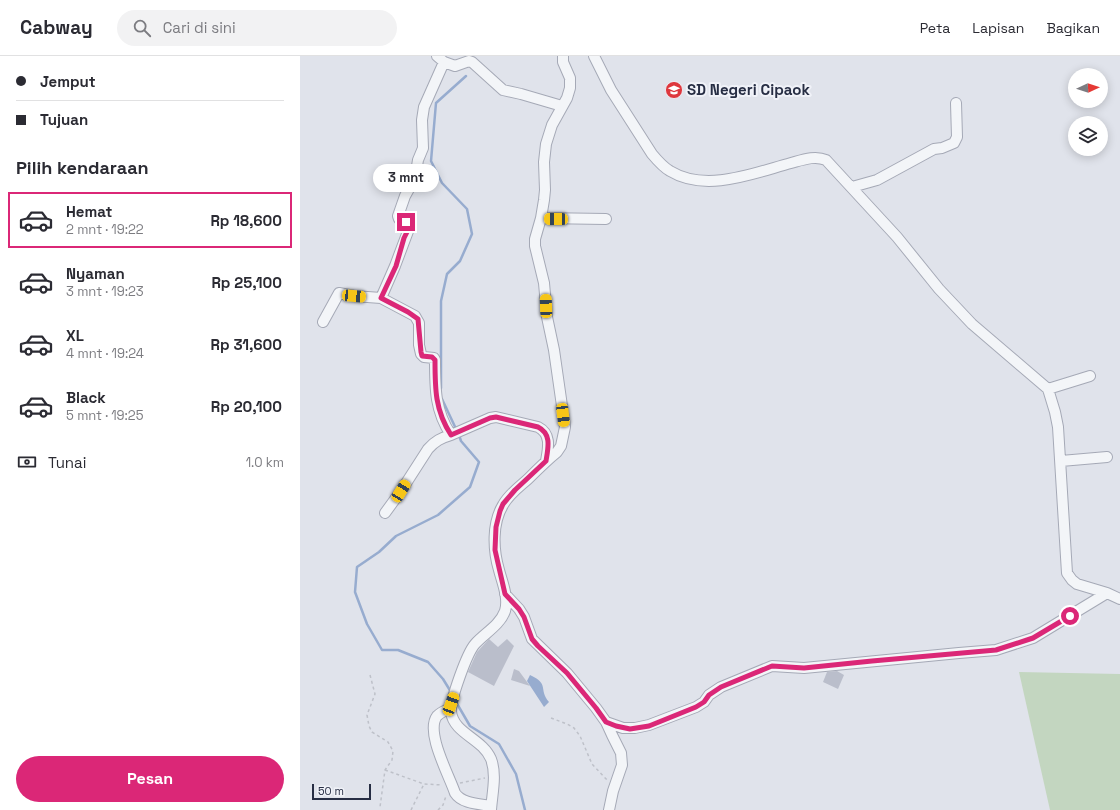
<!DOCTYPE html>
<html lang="id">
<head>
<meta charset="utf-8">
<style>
	body { margin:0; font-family:"Space Grotesk",sans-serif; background:#f2f2f3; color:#2b2b33; height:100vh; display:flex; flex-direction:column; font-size:15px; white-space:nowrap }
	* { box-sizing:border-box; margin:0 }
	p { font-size:13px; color:#7c7c81 }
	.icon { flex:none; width:22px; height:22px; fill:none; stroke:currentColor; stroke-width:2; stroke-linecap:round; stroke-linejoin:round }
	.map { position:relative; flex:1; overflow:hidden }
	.details { display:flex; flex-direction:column; background:#fff; width:300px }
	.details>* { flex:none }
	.hud { display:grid; align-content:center; height:88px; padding:0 16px; background:#fff }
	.needle { width:26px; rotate:87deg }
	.buttons { position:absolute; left:768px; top:12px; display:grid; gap:8px }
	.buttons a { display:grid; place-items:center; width:40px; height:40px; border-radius:50%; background:#fff; box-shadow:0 2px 10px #0003; font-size:20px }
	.scale { position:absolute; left:12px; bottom:10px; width:59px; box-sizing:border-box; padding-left:4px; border:2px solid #272e44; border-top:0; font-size:11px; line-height:14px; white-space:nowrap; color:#272e44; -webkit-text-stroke:3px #f0f2f8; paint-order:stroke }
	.end { position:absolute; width:18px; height:18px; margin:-9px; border:5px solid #db2777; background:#fff; box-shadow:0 0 0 2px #fff }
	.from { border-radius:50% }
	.bubble { position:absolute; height:28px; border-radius:14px; background:#fff; box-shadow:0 2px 10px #0003; font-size:13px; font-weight:700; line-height:28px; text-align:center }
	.car { position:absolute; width:12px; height:24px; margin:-12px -6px; border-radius:5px; box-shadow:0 0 3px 1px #0007; background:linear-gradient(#f5c518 24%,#345 0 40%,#f5c518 0 76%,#345 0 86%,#f5c518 0) }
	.hud b { display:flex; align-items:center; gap:14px; height:38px; font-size:15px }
	.hud b+b { border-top:1px solid #e1e1e2 }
	.hud i { width:10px; height:10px; background:#2b2b33 }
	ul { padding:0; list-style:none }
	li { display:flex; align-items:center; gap:12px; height:56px; margin:0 8px 6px; padding:0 8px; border:2px solid transparent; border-radius:0px }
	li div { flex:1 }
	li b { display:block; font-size:15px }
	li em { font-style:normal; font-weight:700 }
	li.active { border-color:#db2777 }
	li>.icon { width:36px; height:36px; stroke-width:1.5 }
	h2 { padding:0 16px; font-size:18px; line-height:48px }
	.pay { display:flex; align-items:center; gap:10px; height:44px; padding:0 16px; font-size:15px }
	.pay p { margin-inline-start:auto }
	.action { display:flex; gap:8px; margin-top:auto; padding:8px 16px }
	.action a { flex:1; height:46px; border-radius:24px; background:#db2777; color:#fff; font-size:16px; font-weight:700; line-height:46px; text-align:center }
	header { display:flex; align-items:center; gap:24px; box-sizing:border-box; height:56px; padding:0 20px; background:#fff; border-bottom:1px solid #e1e1e2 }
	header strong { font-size:19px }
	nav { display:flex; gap:22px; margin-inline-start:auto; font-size:14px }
	.search { width:280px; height:36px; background:#f2f2f3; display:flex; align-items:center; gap:10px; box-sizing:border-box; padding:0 14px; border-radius:22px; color:#7c7c81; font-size:15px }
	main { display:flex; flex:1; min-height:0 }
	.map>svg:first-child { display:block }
	.green { fill:#c3d6c0 }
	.water { fill:#97accf }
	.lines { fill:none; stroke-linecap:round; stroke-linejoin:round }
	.stream { stroke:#97accf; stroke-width:2.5 }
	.building { fill:#babecb }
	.minor-casing { stroke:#a5a9b6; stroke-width:12 }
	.path { stroke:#bec1c9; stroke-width:1.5; stroke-dasharray:3 3; stroke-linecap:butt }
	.minor { stroke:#f3f5f8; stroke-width:10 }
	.route { stroke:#db2777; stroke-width:5 }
	.labels { text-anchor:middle; stroke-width:4; stroke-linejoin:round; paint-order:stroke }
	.poi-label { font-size:15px; font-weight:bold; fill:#272e44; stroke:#f0f2f8; text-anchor:start }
</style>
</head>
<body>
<header>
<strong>Cabway</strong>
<div class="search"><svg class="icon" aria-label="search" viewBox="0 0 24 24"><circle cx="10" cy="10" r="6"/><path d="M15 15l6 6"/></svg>Cari di sini</div>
<nav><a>Peta</a><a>Lapisan</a><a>Bagikan</a></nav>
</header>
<main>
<section class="details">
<div class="hud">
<b><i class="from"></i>Jemput</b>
<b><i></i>Tujuan</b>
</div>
<h2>Pilih kendaraan</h2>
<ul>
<li class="active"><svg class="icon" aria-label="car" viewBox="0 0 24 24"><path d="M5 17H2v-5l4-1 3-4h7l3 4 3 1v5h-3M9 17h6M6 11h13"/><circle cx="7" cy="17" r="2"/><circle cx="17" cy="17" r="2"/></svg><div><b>Hemat</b><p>2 mnt · 19:22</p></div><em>Rp 18,600</em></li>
<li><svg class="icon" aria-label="car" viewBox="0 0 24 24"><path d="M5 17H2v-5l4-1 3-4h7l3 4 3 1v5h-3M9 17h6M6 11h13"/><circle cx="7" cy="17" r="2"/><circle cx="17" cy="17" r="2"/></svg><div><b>Nyaman</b><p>3 mnt · 19:23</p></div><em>Rp 25,100</em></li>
<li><svg class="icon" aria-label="car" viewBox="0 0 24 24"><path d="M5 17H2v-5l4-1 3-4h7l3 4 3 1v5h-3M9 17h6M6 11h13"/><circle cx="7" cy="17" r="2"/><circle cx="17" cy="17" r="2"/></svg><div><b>XL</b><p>4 mnt · 19:24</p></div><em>Rp 31,600</em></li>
<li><svg class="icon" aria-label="car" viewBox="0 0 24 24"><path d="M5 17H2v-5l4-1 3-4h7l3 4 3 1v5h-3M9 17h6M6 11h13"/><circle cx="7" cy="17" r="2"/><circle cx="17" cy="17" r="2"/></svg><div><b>Black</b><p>5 mnt · 19:25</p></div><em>Rp 20,100</em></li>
</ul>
<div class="pay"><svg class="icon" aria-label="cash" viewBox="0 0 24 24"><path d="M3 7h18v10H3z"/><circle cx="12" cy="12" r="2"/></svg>Tunai<p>1.0 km</p></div>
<div class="action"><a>Pesan</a></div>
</section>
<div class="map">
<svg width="820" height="754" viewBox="0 0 820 754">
	<rect width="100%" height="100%" fill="#e0e3eb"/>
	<!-- green -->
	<path class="green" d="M719 616 820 618V754H750Z"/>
	<!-- water -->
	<path class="water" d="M230 619C250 628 238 633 249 646L244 651 227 625Z"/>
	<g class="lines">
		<!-- stream -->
		<path class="stream" d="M141 332V245L147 218 160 205 172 178 167 153 142 127 131 105 136 47 166 20
			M142 343 157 375
			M151 636 143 623 128 606 98 594H82L67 568 55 536 57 511 79 496 96 480 138 459 170 431 179 406 161 385 159 379
			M156 646 170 670 199 688 216 718 225 754"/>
	</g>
	<!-- building -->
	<path class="building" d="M189 583 198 591 207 583 214 590 194 630 168 616 177 596Z
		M214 613 219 615 230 630 211 624Z
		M537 615 544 619 538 633 523 626 527 616Z"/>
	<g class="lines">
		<!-- minor casing -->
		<g class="minor-casing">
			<path id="minor" d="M137 0 144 6 155 10 169 5 172 6 203 34 221 38 262 50
				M294 0 311 34 352 98C357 104 363 111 370 115 406 137 454 117 491 107 502 104 515 99 526 104L597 181 639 233 672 268 748 333 755 356 758 371 767 517 772 524 777 528 807 537 820 543
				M552 131 577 124 634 93 642 92 654 87 657 81 656 47
				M241 162 306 163
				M81 242 95 210 110 170 109 167 99 163 98 160 105 140 115 122 118 104 123 92 122 64 124 51 144 6
				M23 266 39 237 54 240 81 242 115 260 119 267V289L121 298 124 301 134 302 135 304C135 333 135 355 151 379L190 362 196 361 238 371C252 378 248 393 246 405
				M748 333 790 320
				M761 405 807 401
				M85 457 101 435 128 393C135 385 141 382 151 379
				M205 538 219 553 224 561 232 583 267 617 296 652 306 666 312 679 321 697 322 709 313 735 309 754
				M151 652C146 654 141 656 137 660 125 676 149 719 155 737 162 748 180 748 191 750
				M306 666 323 672H335L349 669 396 651 404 646 409 639 421 631 472 610 504 612 659 597 696 594 733 582 807 537
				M191 754C192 738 197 719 191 703 182 682 154 678 151 656 150 644 167 597 175 588 185 577 200 569 205 555 209 542 202 526 199 514 193 494 192 467 203 449 209 438 219 431 228 423 237 414 247 404 257 396L261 390 265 371 254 294 247 261 244 227 235 190V183L241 162 244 144 245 134 244 106 246 88 252 69 267 42 270 32V22L263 6V0"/>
		</g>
		<!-- path -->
		<path class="path" d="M70 619 75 638 67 659 69 670 72 676 88 686 93 695 92 704 85 714 80 751
			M251 662 267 668 274 672 280 680 292 708 308 725
			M85 714 124 728 142 729
			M160 727 185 722
			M111 754 124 728
			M138 754 143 749 146 740"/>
		<!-- minor -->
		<use href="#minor" class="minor"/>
	</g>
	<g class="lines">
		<!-- route -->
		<path class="route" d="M106 166 110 168V170L104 182 96 210 81 242 108 256 118 263 121 296 122 300 132 301 135 304C135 333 135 354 151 379L190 362 196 361 238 371C252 378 248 392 246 405L215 434 203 448 200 455 196 471 195 494 205 538 219 553 224 561 232 583 238 590 267 617 296 652 306 666 316 670 330 673 349 670 396 651 404 646 409 639 421 631 472 610 504 612 572 605 696 594 733 582 770 560"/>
	</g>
	<!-- icons -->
	<defs>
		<g id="school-disc" transform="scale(0.9)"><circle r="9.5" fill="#de373d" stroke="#f0f2f8"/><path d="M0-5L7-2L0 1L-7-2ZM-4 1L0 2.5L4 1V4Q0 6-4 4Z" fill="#fff"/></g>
	</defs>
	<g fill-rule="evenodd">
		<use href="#school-disc" x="374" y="34"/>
	</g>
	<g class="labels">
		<!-- poi labels -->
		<g class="poi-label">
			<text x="387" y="39">SD Negeri Cipaok</text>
		</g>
	</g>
</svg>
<div class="buttons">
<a><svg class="needle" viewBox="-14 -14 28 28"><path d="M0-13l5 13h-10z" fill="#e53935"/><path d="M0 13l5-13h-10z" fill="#7c7c81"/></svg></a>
<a><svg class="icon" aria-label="layers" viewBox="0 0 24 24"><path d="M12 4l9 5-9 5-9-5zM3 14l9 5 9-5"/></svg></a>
</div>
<div class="scale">50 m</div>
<i class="end from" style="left:770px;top:560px"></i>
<i class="end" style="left:106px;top:166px"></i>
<div class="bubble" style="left:73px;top:108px;width:66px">3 mnt</div>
<i class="car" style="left:256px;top:163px;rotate:271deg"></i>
<i class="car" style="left:54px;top:240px;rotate:95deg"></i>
<i class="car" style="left:246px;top:250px;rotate:358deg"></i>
<i class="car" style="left:263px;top:359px;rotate:173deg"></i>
<i class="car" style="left:101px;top:435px;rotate:32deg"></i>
<i class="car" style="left:151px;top:648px;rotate:20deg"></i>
</div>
</main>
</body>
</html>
